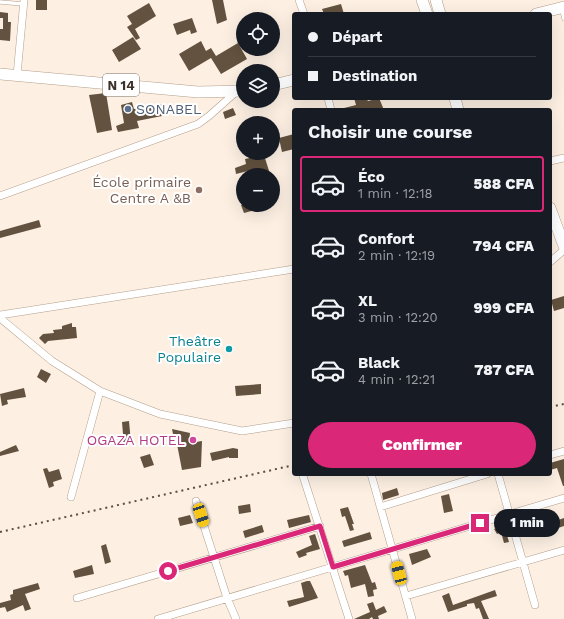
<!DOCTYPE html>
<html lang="fr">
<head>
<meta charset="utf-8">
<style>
	body { margin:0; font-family:"Work Sans",sans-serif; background:#20242c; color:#f1f3f6; height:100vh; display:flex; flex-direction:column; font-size:15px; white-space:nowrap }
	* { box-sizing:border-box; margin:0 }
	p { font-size:13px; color:#9ea1a6 }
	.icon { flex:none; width:22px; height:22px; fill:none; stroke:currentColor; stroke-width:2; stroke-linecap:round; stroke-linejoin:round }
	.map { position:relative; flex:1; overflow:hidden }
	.drawer { position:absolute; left:292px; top:108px; width:260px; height:368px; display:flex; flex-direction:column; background:#171b24; border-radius:4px; box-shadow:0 4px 16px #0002 }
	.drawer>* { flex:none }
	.guide { position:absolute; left:292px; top:12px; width:260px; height:88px; border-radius:4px; box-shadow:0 4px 16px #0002; display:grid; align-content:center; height:88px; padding:0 16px; background:#171b24 }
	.buttons { position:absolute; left:236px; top:12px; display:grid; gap:8px }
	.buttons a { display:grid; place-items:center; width:44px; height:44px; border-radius:50%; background:#171b24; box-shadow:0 4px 16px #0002; font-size:20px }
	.end { position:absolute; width:18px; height:18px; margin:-9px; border:5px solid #db2777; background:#fff; box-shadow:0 0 0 2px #fff }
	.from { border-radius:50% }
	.bubble { position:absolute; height:28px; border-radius:14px; background:#171b24; box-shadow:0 4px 16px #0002; font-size:13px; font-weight:800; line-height:28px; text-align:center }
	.car { position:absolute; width:12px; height:24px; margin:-12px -6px; border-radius:5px; box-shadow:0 0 3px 1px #0007; background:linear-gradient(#f5c518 24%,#345 0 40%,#f5c518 0 76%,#345 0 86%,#f5c518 0) }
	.guide b { display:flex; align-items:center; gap:14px; height:38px; font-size:15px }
	.guide b+b { border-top:1px solid #363941 }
	.guide i { width:10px; height:10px; background:#f1f3f6 }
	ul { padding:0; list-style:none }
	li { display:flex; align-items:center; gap:12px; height:56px; margin:0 8px 6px; padding:0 8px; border:2px solid transparent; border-radius:4px }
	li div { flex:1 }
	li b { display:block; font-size:15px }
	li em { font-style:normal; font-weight:800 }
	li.active { border-color:#db2777 }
	li>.icon { width:36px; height:36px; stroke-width:1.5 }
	h2 { padding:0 16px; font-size:18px; line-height:48px }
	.action { display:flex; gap:8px; margin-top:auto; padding:8px 16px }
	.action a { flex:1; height:46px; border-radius:24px; background:#db2777; color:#fff; font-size:16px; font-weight:800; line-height:46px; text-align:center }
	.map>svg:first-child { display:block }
	.building { fill:#63523f }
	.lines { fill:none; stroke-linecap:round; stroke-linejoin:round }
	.lane-casing { stroke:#b39f8b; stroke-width:4.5 }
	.street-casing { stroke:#b39f8b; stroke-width:8 }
	.primary-casing { stroke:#b39f8b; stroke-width:12 }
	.lane { stroke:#fff; stroke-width:3.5 }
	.street { stroke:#fff; stroke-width:7 }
	.primary { stroke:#fff; stroke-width:11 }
	.rail { stroke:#584f46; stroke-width:2; stroke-dasharray:2 4; stroke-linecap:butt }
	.route { stroke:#db2777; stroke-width:5 }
	.service-dot { fill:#5c6f8a; stroke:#fff; stroke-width:1.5 }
	.education-dot { fill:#8d6e63; stroke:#fff; stroke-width:1.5 }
	.culture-dot { fill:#0f9aa8; stroke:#fff; stroke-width:1.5 }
	.hotel-dot { fill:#d1479c; stroke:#fff; stroke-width:1.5 }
	.labels { text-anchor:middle; stroke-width:4; stroke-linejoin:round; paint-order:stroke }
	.shield { fill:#fff; stroke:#76706a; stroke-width:1 }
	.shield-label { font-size:13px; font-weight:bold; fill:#3b322a }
	.service-label { font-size:14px; fill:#4e5e75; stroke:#fff; text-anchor:start }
	.education-label { font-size:14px; fill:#785e54; stroke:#fff; text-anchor:end }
	.culture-label { font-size:14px; fill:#0d838f; stroke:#fff; text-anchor:end }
	.hotel-label { font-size:14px; fill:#b23c85; stroke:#fff; text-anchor:end }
</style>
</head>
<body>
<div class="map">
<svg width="564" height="619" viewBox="0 0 564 619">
	<rect width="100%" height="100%" fill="#fdf0e3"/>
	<!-- building -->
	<path class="building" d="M36 0H47V10H36Z
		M212 0H223L227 20 217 24Z
		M149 3 156 16 135 29 140 38 136 40 127 27 132 24 127 16Z
		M341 4 344 14H324L322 9Z
		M0 12 8 13V22H11L10 41 0 40V29H3V18H0Z
		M192 18 197 32 191 34 190 30 177 35 173 24Z
		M133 37 141 49 119 62 112 50Z
		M201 41 206 51 211 48 216 56 238 43 247 59 221 74 211 58 189 71 179 54Z
		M106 93 112 130 97 133 89 95Z
		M354 98H366L368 101 379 98 384 110H344V108L356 105Z
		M132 102 134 109 165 104 167 115 137 121 139 128 118 132 116 126 124 123 121 105Z
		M233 108 236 115 225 119 223 112Z
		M294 134V149L282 152 279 138Z
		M264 155 270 174 249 175 248 171 236 174 235 168 246 164 245 159Z
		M241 205H266V207L244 213Z
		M39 220 41 227 0 238V231Z
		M564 296V308L554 311 551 300Z
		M72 323V327H76L77 338 48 341 45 344 39 338 43 334 54 333 53 330 62 329V326Z
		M41 369 51 374 46 383 37 377Z
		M261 384V394L236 396 235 386Z
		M24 388 26 397 7 400 8 404 2 406 0 394Z
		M129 421 131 443H122V434H123L122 422Z
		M172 429 190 433 189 443 202 441 201 467 182 470 176 439H174Z
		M16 445 19 451 0 456V452Z
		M233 448 238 449V458H229V457L212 461 210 453Z
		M150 454 154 465 144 468 140 457Z
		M564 459V486H563L557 468 550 470V463Z
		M47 468 49 472 59 469 62 479 53 482 54 486 49 488 43 469Z
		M397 488 399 495 383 500 382 493Z
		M449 494 453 511 444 513 441 496Z
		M250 504 251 512 239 514 238 506Z
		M348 507 354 524H352L354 530 350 531 345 516 342 517 340 509Z
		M190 515 193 523 180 526 178 518Z
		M309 515 311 522 289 528 287 520Z
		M564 518V526L552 530 550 523Z
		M503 522 509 542 504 543 501 532 497 534 494 529 499 527 498 523Z
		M262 525 264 532 245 538 243 531Z
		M370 532 372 539 344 547 342 541Z
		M315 534 320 549 306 553 307 555 299 558 296 552 312 545 309 536Z
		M106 544 111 562 105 564 101 546Z
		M427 549 431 557 412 565 409 554Z
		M92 565 94 574 75 578 73 571Z
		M365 565 372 583 375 582 377 589 373 590 374 596 368 597 365 584 351 588 348 575 345 576 343 571Z
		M307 581H310L318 598 289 607 287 601 304 597 301 583Z
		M38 583 40 589 25 594 31 609 25 611 23 605 7 612 5 607 0 608V603L11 600 10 595 13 594V590Z
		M495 590 497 596 481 601 489 619H483L479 608 476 609 474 603 467 604V606L448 612 442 596 449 593 453 605Z
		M373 602 376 610 384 606 387 612 378 616 379 619H373L372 617 369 619H354L370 612 367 604Z"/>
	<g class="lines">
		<!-- lane casing -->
		<g class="lane-casing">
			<path id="lane" d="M0 2 23 4
				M562 10 564 19"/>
		</g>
		<!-- street casing -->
		<g class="street-casing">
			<path id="street" d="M299 0 304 14
				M17 75 24 0
				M328 98 331 110
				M550 161 564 158
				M0 196 198 124 209 116 236 92
				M550 262 564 250
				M0 315 294 269
				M0 318 52 361 100 391 160 414 242 431 294 423
				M550 455 564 451
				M371 474 412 619
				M498 474 535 605
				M303 476 349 619
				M71 497 100 391
				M196 501 227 598 236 619
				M380 507 487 474
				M406 596 564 550
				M77 598 320 526
				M158 619 564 498"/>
		</g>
		<!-- primary casing -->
		<g class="primary-casing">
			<path id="primary" d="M422 0 427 14
				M436 0 440 14
				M536 14 564 7
				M0 74 198 92 243 91
				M273 85 294 80
				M455 98 458 110
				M550 208 564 246"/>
		</g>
		<!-- lane -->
		<use href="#lane" class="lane"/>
		<!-- street -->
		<use href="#street" class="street"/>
		<!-- primary -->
		<use href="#primary" class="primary"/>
		<!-- rail -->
		<path class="rail" d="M550 407 564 404
			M0 532 294 465"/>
	</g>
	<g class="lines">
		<!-- route -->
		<path class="route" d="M168 571 320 526 333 567 480 523"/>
	</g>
	<!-- markers -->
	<circle class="service-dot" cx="128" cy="109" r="4"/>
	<circle class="education-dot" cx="199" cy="190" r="4"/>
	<circle class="culture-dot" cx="229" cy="349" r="4"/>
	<circle class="hotel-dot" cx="193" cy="440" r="4"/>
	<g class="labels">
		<!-- shield labels -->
		<rect class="shield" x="103" y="74" width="36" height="22" rx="3"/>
		<g class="shield-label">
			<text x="121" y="90">N 14</text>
		</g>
		<!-- service labels -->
		<g class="service-label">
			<text x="136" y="114">SONABEL</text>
		</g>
		<!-- education labels -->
		<g class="education-label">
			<text x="191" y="187">École primaire<tspan x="191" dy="16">Centre A &amp;B</tspan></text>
		</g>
		<!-- culture labels -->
		<g class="culture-label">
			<text x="221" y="346">Theâtre<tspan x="221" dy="16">Populaire</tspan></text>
		</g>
		<!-- hotel labels -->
		<g class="hotel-label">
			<text x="185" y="445">OGAZA HOTEL</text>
		</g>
	</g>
</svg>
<div class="buttons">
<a><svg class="icon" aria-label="locate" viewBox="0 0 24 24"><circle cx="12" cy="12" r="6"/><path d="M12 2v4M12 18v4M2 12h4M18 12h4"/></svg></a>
<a><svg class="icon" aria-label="layers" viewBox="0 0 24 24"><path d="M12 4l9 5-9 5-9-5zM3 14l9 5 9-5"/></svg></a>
<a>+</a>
<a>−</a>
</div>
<i class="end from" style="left:168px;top:571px"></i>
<i class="end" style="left:480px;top:523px"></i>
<div class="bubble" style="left:494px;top:509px;width:66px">1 min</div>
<i class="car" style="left:201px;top:515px;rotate:162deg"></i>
<i class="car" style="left:399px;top:573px;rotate:345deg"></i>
<div class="guide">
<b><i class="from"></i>Départ</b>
<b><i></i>Destination</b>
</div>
<section class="drawer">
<h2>Choisir une course</h2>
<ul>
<li class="active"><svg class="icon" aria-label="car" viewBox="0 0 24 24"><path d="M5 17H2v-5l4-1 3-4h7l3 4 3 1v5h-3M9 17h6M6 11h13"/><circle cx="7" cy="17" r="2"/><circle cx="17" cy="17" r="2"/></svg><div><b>Éco</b><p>1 min · 12:18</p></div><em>588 CFA</em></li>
<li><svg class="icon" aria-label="car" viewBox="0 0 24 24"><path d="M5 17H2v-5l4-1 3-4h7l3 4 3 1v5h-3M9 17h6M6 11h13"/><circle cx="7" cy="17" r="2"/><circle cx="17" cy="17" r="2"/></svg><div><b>Confort</b><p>2 min · 12:19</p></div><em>794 CFA</em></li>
<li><svg class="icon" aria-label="car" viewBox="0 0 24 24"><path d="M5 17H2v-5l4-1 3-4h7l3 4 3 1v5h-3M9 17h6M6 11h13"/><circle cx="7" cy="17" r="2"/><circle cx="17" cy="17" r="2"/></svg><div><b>XL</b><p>3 min · 12:20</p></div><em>999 CFA</em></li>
<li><svg class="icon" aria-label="car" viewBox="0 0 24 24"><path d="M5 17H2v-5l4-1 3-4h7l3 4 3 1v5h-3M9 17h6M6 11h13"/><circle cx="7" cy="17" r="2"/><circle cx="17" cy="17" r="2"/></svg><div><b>Black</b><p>4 min · 12:21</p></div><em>787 CFA</em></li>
</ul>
<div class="action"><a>Confirmer</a></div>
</section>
</div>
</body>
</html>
